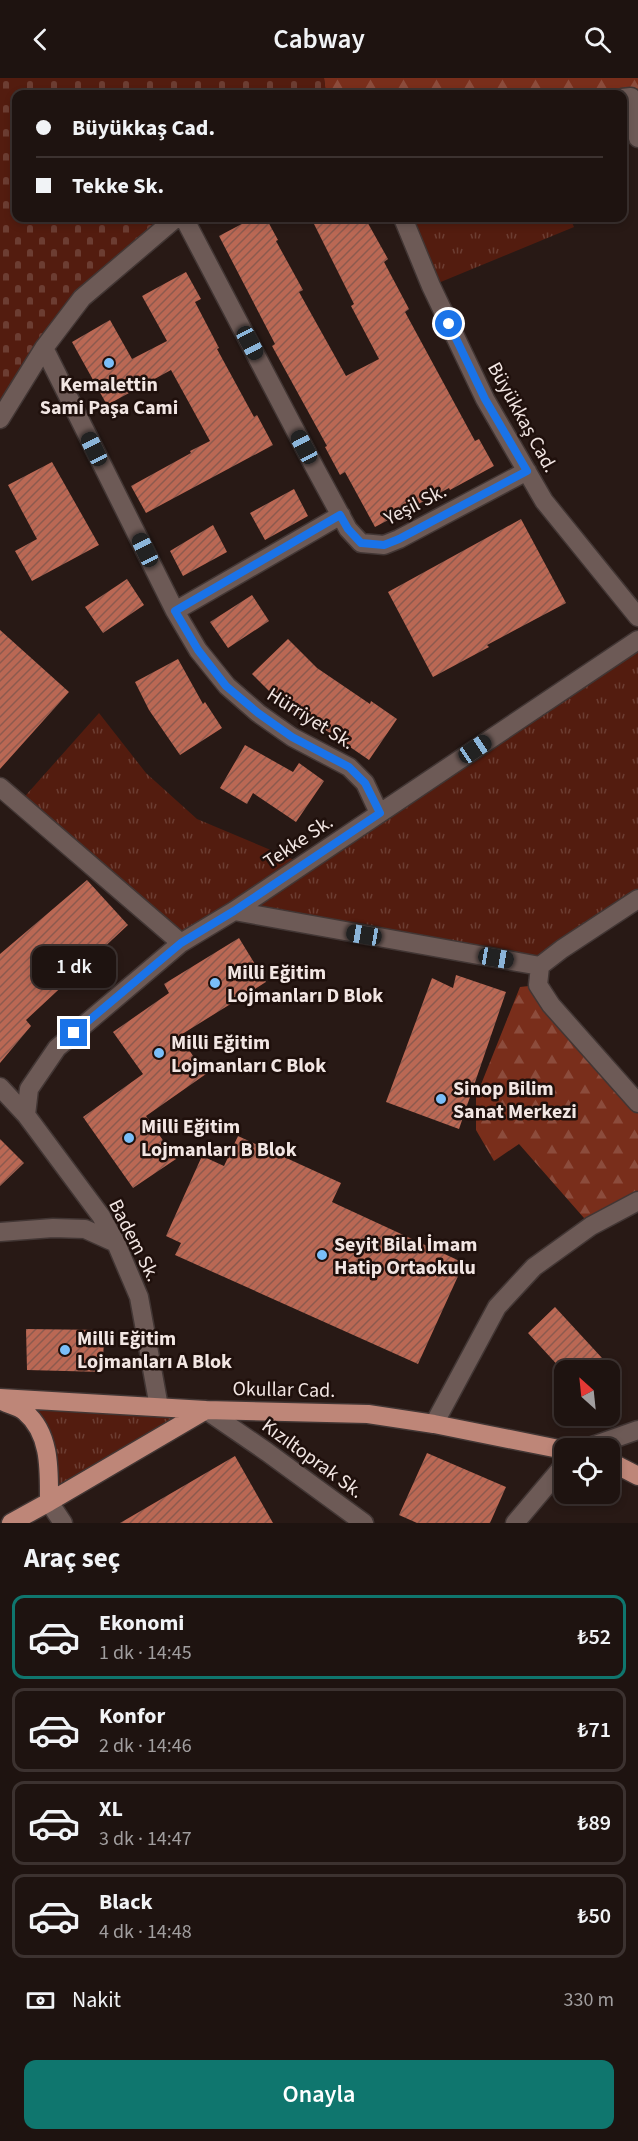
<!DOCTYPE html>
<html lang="tr">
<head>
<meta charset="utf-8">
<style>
	body { margin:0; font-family:"Source Sans 3",sans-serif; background:#2b201e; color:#f1f3f6; height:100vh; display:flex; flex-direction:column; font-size:22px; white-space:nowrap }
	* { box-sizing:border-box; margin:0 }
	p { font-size:20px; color:#a19e9f }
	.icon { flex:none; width:33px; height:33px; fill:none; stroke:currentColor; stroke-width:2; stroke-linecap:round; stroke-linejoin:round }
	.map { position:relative; height:1445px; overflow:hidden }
	.side { display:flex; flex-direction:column; background:#1e1310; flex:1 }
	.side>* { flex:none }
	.banner { position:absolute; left:12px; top:12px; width:615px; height:132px; border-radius:12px; box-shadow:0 3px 9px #0003,0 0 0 2px #3c3230; display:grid; align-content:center; height:132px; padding:0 24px; background:#1e1310 }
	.needle { width:39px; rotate:333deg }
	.buttons { position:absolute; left:554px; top:1282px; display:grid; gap:12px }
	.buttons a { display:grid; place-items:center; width:66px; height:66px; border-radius:12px; background:#1e1310; box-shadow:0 3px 9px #0003,0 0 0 2px #3c3230; font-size:30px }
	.end { position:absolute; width:27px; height:27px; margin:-14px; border:8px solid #1a73e8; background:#fff; box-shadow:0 0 0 3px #fff }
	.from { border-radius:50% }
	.bubble { position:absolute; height:42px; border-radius:12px; background:#1e1310; box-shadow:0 3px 9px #0003,0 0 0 2px #3c3230; font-size:20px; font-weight:600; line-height:42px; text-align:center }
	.car { position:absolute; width:18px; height:36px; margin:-18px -9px; border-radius:8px; box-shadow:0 0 4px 2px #0007; background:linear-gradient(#222 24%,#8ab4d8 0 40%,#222 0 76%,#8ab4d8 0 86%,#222 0) }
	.banner b { display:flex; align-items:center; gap:21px; height:57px; font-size:22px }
	.banner b+b { border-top:2px solid #3c3230 }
	.banner i { width:15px; height:15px; background:#f1f3f6 }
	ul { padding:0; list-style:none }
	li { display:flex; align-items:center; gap:18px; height:84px; margin:0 12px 9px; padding:0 12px; border:3px solid #3c3230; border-radius:12px }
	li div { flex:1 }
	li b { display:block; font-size:22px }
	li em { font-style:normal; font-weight:600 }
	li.selected { border-color:#0f766e }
	li>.icon { width:54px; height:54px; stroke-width:1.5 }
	h2 { padding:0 24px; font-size:27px; line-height:72px }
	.pay { display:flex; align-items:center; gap:15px; height:66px; padding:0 24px; font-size:22px }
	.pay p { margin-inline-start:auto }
	.cta { display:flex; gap:12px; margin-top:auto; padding:12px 24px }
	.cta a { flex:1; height:69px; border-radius:12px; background:#0f766e; color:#fff; font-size:24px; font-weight:600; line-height:69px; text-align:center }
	header { display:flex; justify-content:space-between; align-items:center; height:78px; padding:0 24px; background:#1e1310; font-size:27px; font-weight:600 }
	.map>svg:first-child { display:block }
	.grass { fill:url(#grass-tufts) }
	.forest { fill:url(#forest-firs) }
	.cemetery { fill:url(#cemetery-stones) }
	.building { fill:url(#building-hatch) }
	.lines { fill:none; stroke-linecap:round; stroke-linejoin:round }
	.minor-casing { stroke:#423634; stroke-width:21 }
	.major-casing { stroke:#423634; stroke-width:21 }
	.minor { stroke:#6d5a56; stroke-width:18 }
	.major { stroke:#be8678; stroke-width:18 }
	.route { stroke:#1a73e8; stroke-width:8 }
	.poi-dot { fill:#7abef8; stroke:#1f100c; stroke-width:2 }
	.labels { text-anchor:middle; stroke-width:5; stroke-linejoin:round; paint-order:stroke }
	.poi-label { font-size:20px; font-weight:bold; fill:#f2e6e3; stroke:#1f100c; text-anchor:start }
	.street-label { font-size:20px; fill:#f2e6e3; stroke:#1f100c }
</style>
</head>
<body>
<header><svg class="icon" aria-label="back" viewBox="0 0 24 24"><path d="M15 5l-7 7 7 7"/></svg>Cabway<svg class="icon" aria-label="search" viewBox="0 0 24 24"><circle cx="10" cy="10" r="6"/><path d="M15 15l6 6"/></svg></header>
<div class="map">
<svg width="638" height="1445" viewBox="0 0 638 1445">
	<defs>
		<pattern id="grass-tufts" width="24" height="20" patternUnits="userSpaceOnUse" patternTransform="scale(1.5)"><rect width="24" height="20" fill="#531c0f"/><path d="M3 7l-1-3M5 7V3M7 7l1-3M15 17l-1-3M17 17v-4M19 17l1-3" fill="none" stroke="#6c3d32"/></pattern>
		<pattern id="forest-firs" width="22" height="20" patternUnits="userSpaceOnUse" patternTransform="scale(1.5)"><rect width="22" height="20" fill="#792e1b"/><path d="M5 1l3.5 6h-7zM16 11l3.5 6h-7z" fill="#8c4c3c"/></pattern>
		<pattern id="cemetery-stones" width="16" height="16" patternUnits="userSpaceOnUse" patternTransform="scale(1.5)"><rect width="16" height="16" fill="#531c0f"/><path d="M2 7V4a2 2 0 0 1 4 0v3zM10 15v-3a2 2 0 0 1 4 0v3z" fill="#6c3d32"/></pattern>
		<pattern id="building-hatch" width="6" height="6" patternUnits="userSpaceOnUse" patternTransform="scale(1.5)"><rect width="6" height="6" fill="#ba6854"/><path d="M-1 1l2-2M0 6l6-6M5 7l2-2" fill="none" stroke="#8d5a4e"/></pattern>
	</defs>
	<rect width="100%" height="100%" fill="#281915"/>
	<!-- grass -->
	<path class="grass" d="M403 140H570L574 149 431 208Z
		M638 562V821L540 888 234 833 181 865 19 725 99 635 146 695 197 741 304 786Z
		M0 1322 206 1332 49 1424 41 1353Z"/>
	<!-- forest -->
	<path class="forest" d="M324 0H638V17L326 16Z
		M538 907 638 1025V1123L591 1148 519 1066 494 1083 476 1052V1019L520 909Z"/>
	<!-- cemetery -->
	<path class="cemetery" d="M0 0H324L326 16H16V140H176L82 220 0 341Z"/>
	<!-- building -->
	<path class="building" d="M253 140H266L278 162 276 163 303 212 299 214 346 298 379 281 351 228 354 226 311 140H365L388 181 384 184 409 231 405 234 475 363 479 361 494 388 450 412 449 410 375 449 345 394 340 397 325 369 327 368 272 268 275 266 219 158Z
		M186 194 201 221 195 224 219 270 217 271 254 339 257 337 273 367 146 435 131 408 191 375 190 373 210 363 171 292 107 327 72 264 110 242 132 281 167 263 142 218Z
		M52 384 99 467 32 503 15 473 37 461 8 407Z
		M294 411 308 438 265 462 250 435Z
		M521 441 566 525 487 567 489 569 433 599 388 514Z
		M213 447 227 474 183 498 170 473Z
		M127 501 144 527 103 555 85 529Z
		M252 517 269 543 228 570 210 544Z
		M0 552 69 614 0 691Z
		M288 561 317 590 370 626 371 623 397 641 369 682 321 649 319 652 283 627 252 596Z
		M178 581 203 626 205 624 222 650 180 677 149 632 135 604Z
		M245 667 293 694 299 685 324 703 296 744 253 715 247 726 220 710Z
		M87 802 128 847 26 942 31 948 0 985V876Z
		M239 860 266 904 179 958 206 996 146 1038 176 1081 133 1110 83 1039 143 996 113 954 169 915 164 906Z
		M456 897 506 914 459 1051 386 1024 432 900 453 910Z
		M238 1058 341 1105 332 1124 464 1185 418 1286 175 1177 181 1165 166 1158 202 1078 224 1088Z
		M0 1061 24 1085 0 1108Z
		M555 1229 614 1293H563L528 1255Z
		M26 1251 104 1252 103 1294 27 1292Z
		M427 1375 506 1409 490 1445H417L399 1437Z
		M235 1378 273 1445H120L175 1413Z"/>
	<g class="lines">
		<!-- minor casing -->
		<g class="minor-casing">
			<path id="minor" d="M622 20 631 19 638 60
				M184 140 315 390 348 451 361 465 384 467 399 461 527 393
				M403 140 431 208 485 321 544 423 638 539
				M44 270 175 533 198 572 227 608 258 635 292 659 349 689 365 705 379 735
				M0 341 44 270 82 220 176 140
				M175 533 341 437
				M0 709 181 865
				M638 821 562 871 540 888 538 907 551 927 638 1025
				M234 833 540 888
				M0 1009 26 1037 101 1138 116 1165 139 1219 159 1329
				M26 1037 29 1011 57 970 181 865 234 833 638 562
				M0 1154 53 1150 85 1151 116 1165
				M206 1332 267 1374 364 1445
				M434 1346 497 1229 534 1189 591 1148 638 1123
				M584 1371 638 1352
				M49 1424 63 1445
				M515 1445 564 1387"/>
		</g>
		<!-- major casing -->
		<g class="major-casing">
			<path id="major" d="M0 1320 206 1332 368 1336 434 1346 564 1372
				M4 1324C10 1327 20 1329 25 1334 51 1356 49 1393 49 1424
				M609 1383 638 1398
				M11 1445 49 1424 206 1332"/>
		</g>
		<!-- minor -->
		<use href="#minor" class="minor"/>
		<!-- major -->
		<use href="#major" class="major"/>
	</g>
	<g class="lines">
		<!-- route -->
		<path class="route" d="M74 955 181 865 234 833 380 735 365 705 349 689 292 659 258 635 226 608 198 572 175 533 340 437 348 451 361 465 384 467 399 461 527 393 485 321 449 246"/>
	</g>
	<!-- markers -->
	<g class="poi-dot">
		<circle cx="109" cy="285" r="6"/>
		<circle cx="215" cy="905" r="6"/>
		<circle cx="159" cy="975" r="6"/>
		<circle cx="441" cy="1021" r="6"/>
		<circle cx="129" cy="1060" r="6"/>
		<circle cx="322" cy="1177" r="6"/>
		<circle cx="65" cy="1272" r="6"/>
	</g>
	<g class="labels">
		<!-- poi labels -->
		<g class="poi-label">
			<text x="109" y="313" text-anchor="middle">Kemalettin<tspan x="109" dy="23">Sami Paşa Cami</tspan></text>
			<text x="227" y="901">Milli Eğitim<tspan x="227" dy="23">Lojmanları D Blok</tspan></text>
			<text x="171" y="971">Milli Eğitim<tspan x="171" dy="23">Lojmanları C Blok</tspan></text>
			<text x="453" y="1017">Sinop Bilim<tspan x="453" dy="23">Sanat Merkezi</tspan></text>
			<text x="141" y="1055">Milli Eğitim<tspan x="141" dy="23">Lojmanları B Blok</tspan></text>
			<text x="334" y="1173">Seyit Bilal İmam<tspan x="334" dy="23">Hatip Ortaokulu</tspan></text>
			<text x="77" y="1267">Milli Eğitim<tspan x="77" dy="23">Lojmanları A Blok</tspan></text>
		</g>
		<!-- street labels -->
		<g class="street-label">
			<text transform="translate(523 339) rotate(61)" y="7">Büyükkaş Cad.</text>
			<text transform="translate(415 426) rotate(-27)" y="7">Yeşil Sk.</text>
			<text transform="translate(311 640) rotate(32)" y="7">Hürriyet Sk.</text>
			<text transform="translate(298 763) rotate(-34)" y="7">Tekke Sk.</text>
			<text transform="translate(135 1162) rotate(63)" y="7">Badem Sk.</text>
			<text transform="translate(284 1311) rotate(1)" y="7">Okullar Cad.</text>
			<text transform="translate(313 1380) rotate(36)" y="7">Kızıltoprak Sk.</text>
		</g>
	</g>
</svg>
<div class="buttons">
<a><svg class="needle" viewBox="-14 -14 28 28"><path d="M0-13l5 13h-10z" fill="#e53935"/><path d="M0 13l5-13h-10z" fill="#a19e9f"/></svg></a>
<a><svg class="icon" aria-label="locate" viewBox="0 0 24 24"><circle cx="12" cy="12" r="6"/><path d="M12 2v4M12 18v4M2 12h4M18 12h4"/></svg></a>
</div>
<i class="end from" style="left:449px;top:246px"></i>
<i class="end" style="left:74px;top:955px"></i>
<div class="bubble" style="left:32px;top:868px;width:84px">1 dk</div>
<i class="car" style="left:250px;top:265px;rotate:152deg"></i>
<i class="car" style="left:304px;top:369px;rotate:332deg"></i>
<i class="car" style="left:94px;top:371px;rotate:334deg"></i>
<i class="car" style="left:145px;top:472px;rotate:334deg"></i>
<i class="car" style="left:475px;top:671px;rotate:56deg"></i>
<i class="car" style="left:364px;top:857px;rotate:280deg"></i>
<i class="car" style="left:496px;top:880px;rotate:100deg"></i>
<div class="banner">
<b><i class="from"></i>Büyükkaş Cad.</b>
<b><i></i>Tekke Sk.</b>
</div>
</div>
<section class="side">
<h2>Araç seç</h2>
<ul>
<li class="selected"><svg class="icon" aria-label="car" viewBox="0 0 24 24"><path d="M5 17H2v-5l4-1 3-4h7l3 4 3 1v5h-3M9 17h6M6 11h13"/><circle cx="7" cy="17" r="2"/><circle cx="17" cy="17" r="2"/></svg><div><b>Ekonomi</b><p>1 dk · 14:45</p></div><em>₺52</em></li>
<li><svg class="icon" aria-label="car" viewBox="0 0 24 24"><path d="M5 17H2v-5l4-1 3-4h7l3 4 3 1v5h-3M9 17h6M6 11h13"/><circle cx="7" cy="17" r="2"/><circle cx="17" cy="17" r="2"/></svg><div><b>Konfor</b><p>2 dk · 14:46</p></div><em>₺71</em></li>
<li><svg class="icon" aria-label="car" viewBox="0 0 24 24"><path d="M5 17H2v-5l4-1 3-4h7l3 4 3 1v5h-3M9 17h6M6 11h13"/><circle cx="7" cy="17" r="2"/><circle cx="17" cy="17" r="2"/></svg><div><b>XL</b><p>3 dk · 14:47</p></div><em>₺89</em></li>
<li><svg class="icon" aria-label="car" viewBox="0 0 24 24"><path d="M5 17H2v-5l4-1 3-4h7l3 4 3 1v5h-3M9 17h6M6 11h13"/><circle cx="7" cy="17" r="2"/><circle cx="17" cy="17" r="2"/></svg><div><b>Black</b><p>4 dk · 14:48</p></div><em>₺50</em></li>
</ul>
<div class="pay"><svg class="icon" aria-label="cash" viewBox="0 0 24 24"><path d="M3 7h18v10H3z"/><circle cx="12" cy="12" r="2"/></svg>Nakit<p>330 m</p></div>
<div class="cta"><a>Onayla</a></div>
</section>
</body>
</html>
